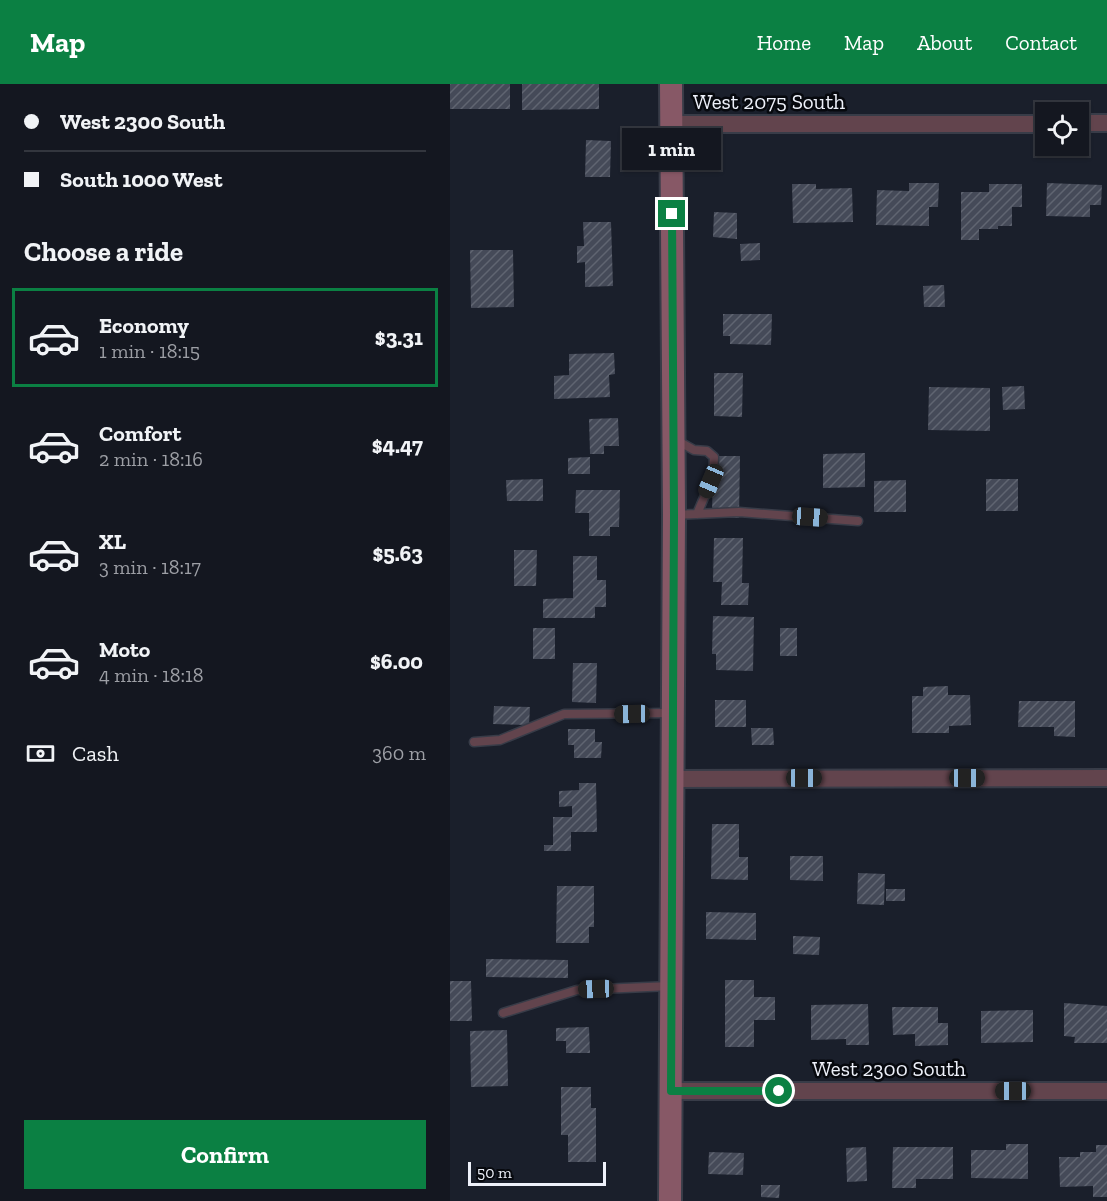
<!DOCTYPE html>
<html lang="en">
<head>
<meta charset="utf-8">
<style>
	body { margin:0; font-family:"Zilla Slab",serif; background:#21242d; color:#f1f3f6; height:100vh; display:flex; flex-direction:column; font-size:22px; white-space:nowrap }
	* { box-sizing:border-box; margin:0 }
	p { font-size:20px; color:#9d9fa5 }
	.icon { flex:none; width:33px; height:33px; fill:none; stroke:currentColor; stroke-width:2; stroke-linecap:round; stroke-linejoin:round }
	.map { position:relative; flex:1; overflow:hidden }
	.sheet { display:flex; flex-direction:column; background:#141720; width:450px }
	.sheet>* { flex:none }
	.hud { display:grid; align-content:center; height:132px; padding:0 24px; background:#141720 }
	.fabs { position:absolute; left:585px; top:18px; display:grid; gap:12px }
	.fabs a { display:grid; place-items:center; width:54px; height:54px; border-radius:0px; background:#141720; box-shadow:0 2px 4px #0004,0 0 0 2px #33363e; font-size:30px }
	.scale { position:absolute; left:18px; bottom:15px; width:138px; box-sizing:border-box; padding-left:6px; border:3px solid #eef1fa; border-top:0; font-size:16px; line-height:21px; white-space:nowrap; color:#eef1fa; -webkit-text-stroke:4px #07090e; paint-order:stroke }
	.end { position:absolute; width:27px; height:27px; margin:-14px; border:8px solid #0b8043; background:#fff; box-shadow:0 0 0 3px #fff }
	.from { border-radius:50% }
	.bubble { position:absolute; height:42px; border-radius:0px; background:#141720; box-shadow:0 2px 4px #0004,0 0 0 2px #33363e; font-size:20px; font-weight:700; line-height:42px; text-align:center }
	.car { position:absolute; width:18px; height:36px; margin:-18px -9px; border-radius:8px; box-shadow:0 0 4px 2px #0007; background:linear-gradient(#222 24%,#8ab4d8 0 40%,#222 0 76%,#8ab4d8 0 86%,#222 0) }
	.hud b { display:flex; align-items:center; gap:21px; height:57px; font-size:22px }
	.hud b+b { border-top:2px solid #33363e }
	.hud i { width:15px; height:15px; background:#f1f3f6 }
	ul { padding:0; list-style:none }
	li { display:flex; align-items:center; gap:18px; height:99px; margin:0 12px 9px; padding:0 12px; border:3px solid transparent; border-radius:0px }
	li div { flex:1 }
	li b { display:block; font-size:22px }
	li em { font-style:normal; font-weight:700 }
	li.on { border-color:#0b8043 }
	li>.icon { width:54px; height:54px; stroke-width:1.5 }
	h2 { padding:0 24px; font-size:27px; line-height:72px }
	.pay { display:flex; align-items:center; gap:15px; height:66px; padding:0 24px; font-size:22px }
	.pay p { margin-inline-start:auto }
	.button { display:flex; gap:12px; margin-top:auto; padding:12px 24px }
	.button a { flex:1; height:69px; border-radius:0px; background:#0b8043; color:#fff; font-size:24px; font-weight:700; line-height:69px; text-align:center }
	header { display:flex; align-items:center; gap:36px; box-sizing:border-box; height:84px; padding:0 30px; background:#0b8043; color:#fff }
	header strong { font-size:28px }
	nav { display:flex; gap:33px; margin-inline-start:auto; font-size:21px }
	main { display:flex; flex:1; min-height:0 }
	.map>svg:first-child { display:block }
	.building { fill:url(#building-hatch) }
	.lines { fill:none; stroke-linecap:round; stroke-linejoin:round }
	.lane-casing { stroke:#383c48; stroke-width:11 }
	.street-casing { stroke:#383c48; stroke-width:20 }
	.secondary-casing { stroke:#383c48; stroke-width:26 }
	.lane { stroke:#62444d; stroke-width:8 }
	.street { stroke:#62444d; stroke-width:16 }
	.secondary { stroke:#875866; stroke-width:22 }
	.route { stroke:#0b8043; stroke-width:8 }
	.labels { text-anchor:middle; stroke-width:5; stroke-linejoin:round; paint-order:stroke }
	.street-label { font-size:21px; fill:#eef1fa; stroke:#07090e }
</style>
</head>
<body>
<header>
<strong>Map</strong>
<nav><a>Home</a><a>Map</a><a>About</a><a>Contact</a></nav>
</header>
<main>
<section class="sheet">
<div class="hud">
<b><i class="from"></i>West 2300 South</b>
<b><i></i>South 1000 West</b>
</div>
<h2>Choose a ride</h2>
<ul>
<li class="on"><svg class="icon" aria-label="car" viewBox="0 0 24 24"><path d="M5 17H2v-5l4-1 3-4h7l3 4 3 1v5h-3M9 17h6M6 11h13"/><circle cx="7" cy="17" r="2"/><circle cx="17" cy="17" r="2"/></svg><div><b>Economy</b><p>1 min · 18:15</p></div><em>$3.31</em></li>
<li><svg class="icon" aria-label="car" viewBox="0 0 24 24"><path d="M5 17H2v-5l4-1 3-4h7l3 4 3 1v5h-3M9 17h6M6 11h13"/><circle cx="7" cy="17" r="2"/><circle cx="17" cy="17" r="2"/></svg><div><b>Comfort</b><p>2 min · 18:16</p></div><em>$4.47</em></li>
<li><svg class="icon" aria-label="car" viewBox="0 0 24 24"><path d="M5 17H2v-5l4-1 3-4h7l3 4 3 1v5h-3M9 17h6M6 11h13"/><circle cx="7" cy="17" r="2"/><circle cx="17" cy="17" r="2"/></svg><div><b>XL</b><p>3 min · 18:17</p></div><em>$5.63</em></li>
<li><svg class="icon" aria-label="car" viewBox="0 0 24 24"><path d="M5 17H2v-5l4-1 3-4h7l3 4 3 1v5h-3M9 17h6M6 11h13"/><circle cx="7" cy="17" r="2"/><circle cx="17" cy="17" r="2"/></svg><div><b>Moto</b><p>4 min · 18:18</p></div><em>$6.00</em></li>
</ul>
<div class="pay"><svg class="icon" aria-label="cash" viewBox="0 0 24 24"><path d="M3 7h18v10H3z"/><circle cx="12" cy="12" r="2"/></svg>Cash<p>360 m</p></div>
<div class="button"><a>Confirm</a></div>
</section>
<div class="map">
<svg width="657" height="1117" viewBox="0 0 657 1117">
	<defs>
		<pattern id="building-hatch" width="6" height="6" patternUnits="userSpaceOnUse" patternTransform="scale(1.5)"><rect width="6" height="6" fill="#454a58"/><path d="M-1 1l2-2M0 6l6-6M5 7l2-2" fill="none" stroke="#606571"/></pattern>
	</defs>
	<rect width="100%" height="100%" fill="#1a1f2b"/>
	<!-- building -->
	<path class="building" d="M0 0H60V25H0Z
		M72 0H149V25L72 26Z
		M136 56 161 57 160 93H135Z
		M459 99H489L488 123H479V142L426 141 427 106 459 107Z
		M597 99 652 101 651 121H640V133L596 132Z
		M342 100H366V105L402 104 403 138 343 139Z
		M539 100H572V123H562V142H548V145H529V156H511V108H539Z
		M264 128 287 129V155L263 153Z
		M133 138H161L163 202 135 203V178L127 179V162H134Z
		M310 159V176L291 177 290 160Z
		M20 166H63L64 223 21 224Z
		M494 201 495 223H474L473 202Z
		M273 230H322L321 261 280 260V252H273Z
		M164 269 165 290 159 291 160 313 104 315V292L119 291V270Z
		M264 289H293L292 333 264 332Z
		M574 302 575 325 553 326 552 303Z
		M479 303 540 304V347L478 346Z
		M168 334 169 362H154V370H140L139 335Z
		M415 369V403L373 404V370Z
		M263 372H290L289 434H262Z
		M140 373V390H118V374Z
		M93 395V417H57L56 396Z
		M536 395H568V427H536Z
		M456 396V428H424V397Z
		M126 406H170L169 443H160V452H139V429H125Z
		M264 454H293L292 499H299L298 521H271L272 498H263Z
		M64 466H87L86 502H64Z
		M123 472H147V496H156V523H145V534H93V515L123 514Z
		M263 532 304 533 303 587 266 586V570H262Z
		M83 544H105V575H83Z
		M330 544H347V572H330Z
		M123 579H147L146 619 122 618Z
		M498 602V611H520L521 641 499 642V649H462V612H473V603Z
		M265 616H296V643H265Z
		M569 617H625V653L604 652V643H568Z
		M44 622 80 623 79 641 43 640Z
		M301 644H323L324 661H302Z
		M118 645H145V658H152L151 674H124V661H118Z
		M129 699H146L147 748H121V767H94V761H103V733H122V722L109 723V707L129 706Z
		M262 740H289V773H298V796L261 795Z
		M340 772H373V797L340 796Z
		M408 789 435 790 434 821 407 820Z
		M107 802H144V843H139V859H106Z
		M436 805H455V817H436Z
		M256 828 306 829V856L256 855Z
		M343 852 370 853 369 871 343 870Z
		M36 875 118 876V894L36 893Z
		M275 896H304V913H325V936H304V963H275Z
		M0 897H21L22 937H0Z
		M614 919 657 922V959H624L625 953 614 952Z
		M418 920 419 961H396V955L361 956V921Z
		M442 923H488V939H498V961L465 962V950L443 951Z
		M583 926V958L531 959V927Z
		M139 943 140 969H116V957H106V944Z
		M57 946 58 1002 21 1003 20 947Z
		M111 1003H141V1024H146V1078H118V1051H111Z
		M556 1060H578V1095L521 1094V1066H556Z
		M646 1061H657V1113H643V1102L610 1103 609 1073H630V1068H646Z
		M416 1063 417 1097 397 1098 396 1064Z
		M443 1063H503V1095H466V1104H442Z
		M259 1068 294 1069 293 1091 258 1090Z
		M311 1101H330L329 1114 311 1113Z"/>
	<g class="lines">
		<!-- lane casing -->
		<g class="lane-casing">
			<path id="lane" d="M226 356 244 366 257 367 264 373C264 394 255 411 247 430
				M224 431 289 428 408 437
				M24 658 50 656 114 630 222 629
				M53 929 127 906 221 902"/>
		</g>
		<!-- street casing -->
		<g class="street-casing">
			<path id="street" d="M628 39H657
				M222 40H596
				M222 695 657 694
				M221 1007H657"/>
		</g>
		<!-- secondary casing -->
		<g class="secondary-casing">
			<path id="secondary" d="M220 1117 224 431 221 0"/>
		</g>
		<!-- lane -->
		<use href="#lane" class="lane"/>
		<!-- street -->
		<use href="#street" class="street"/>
		<!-- secondary -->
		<use href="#secondary" class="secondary"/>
	</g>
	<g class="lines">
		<!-- route -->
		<path class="route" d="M222 130 224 431 221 1007H329"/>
	</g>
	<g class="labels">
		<!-- street labels -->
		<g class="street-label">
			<text x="319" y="25">West 2075 South</text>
			<text x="439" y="992">West 2300 South</text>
		</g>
	</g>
</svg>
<div class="fabs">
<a><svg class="icon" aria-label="locate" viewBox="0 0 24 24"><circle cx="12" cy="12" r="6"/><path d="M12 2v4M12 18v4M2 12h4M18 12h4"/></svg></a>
</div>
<div class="scale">50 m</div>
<i class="end from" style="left:329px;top:1007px"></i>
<i class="end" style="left:222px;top:130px"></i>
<div class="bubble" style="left:172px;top:44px;width:99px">1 min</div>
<i class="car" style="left:261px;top:397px;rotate:203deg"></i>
<i class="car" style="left:360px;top:433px;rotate:94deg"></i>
<i class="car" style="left:182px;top:630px;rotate:269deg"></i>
<i class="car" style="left:354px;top:694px;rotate:90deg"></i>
<i class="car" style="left:517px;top:694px;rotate:90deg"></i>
<i class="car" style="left:146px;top:905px;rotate:268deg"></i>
<i class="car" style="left:563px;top:1007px;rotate:270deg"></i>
</div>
</main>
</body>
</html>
